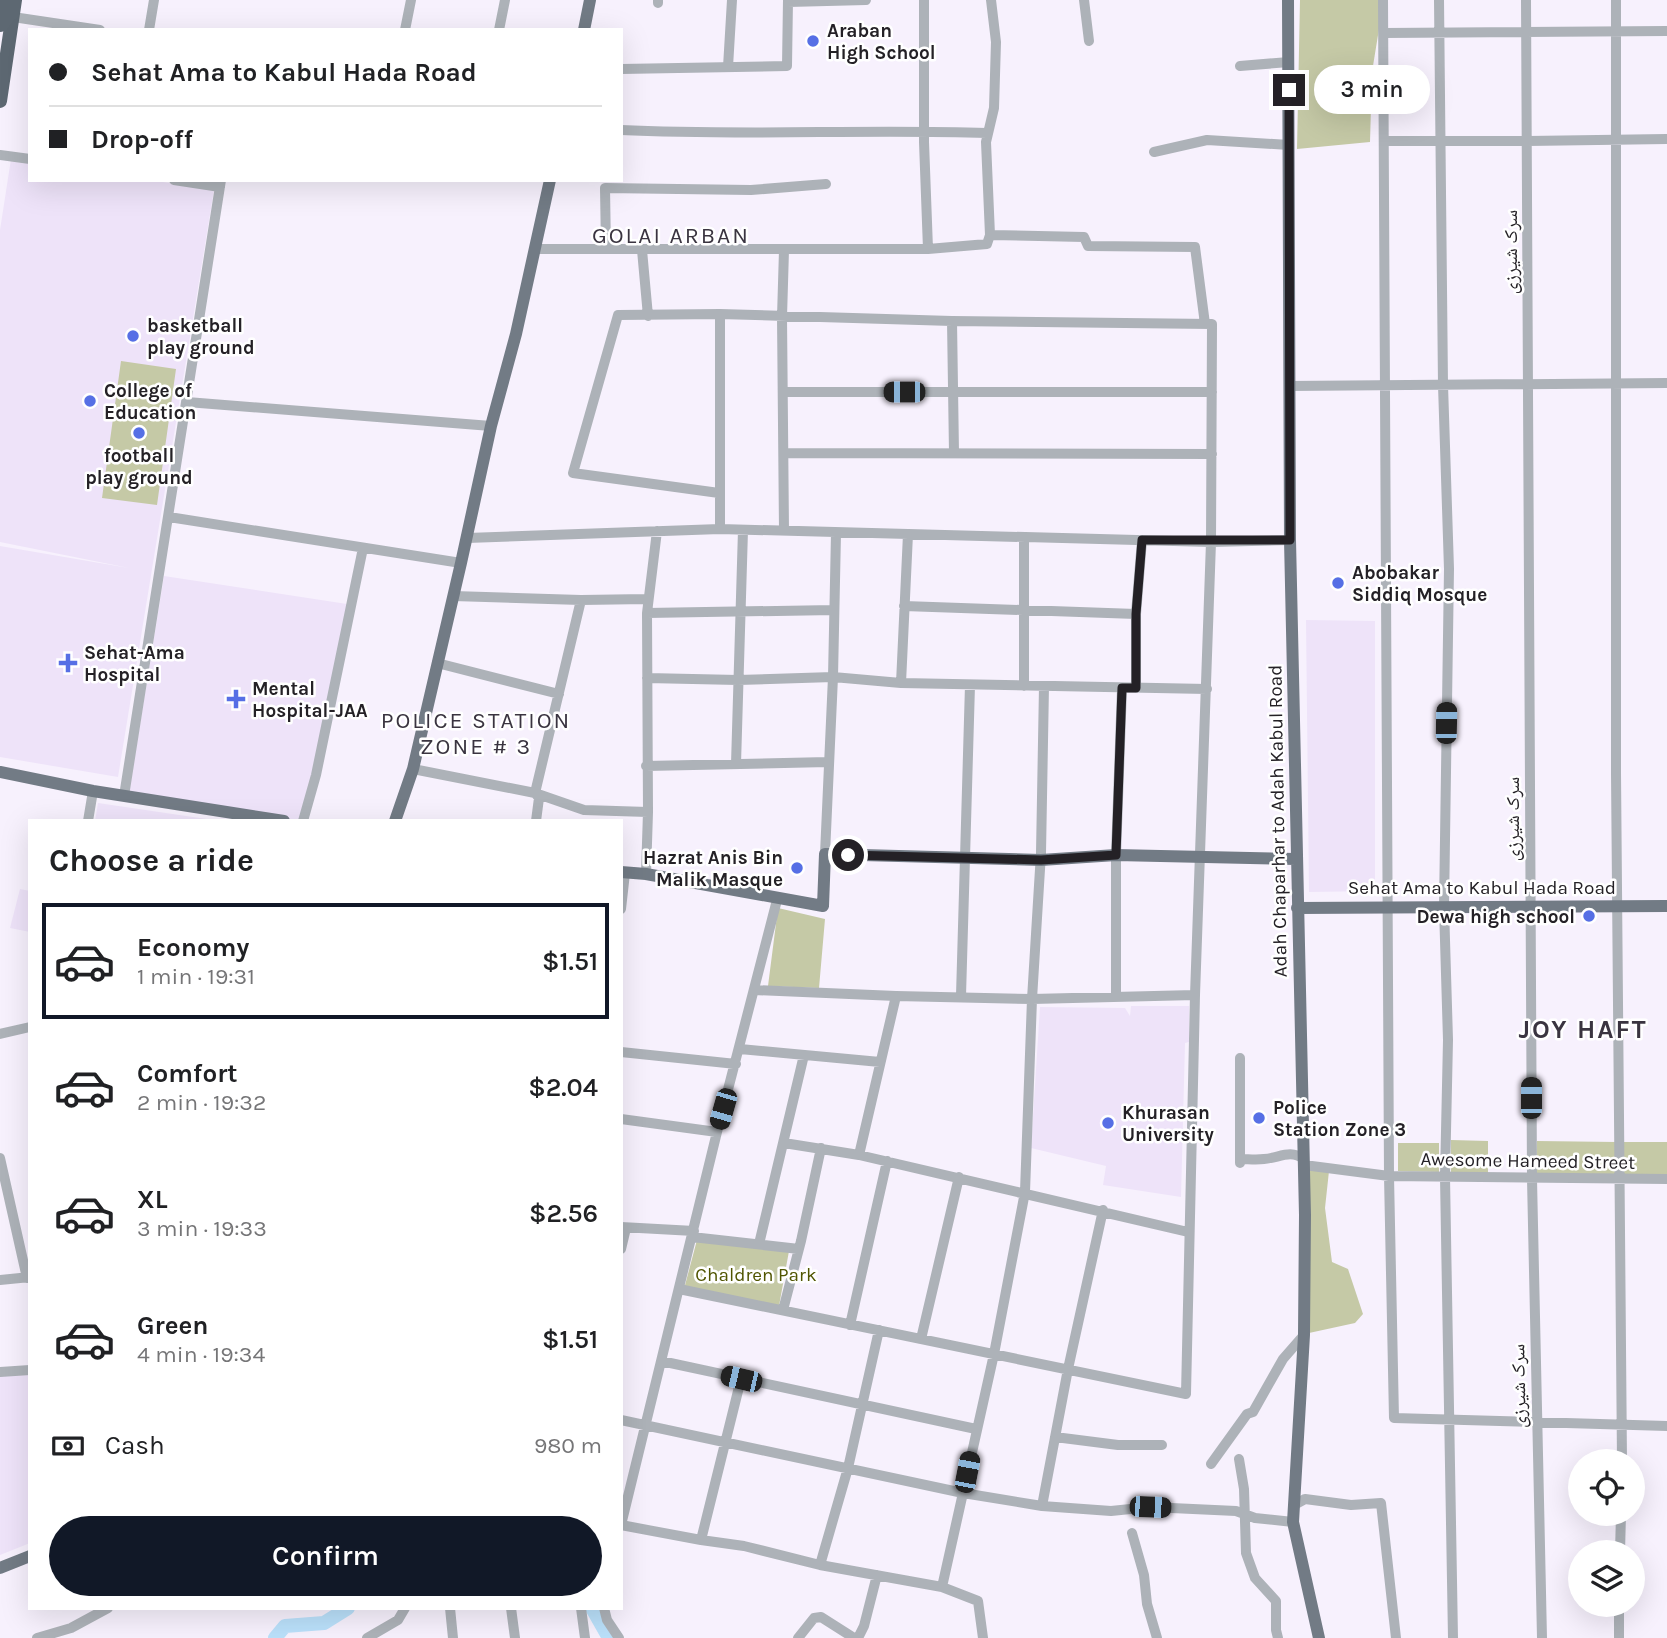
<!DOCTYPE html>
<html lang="en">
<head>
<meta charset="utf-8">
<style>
	body { margin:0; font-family:Karla,"Noto Naskh Arabic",sans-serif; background:#f6f6f6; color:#202124; height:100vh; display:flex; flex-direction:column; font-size:26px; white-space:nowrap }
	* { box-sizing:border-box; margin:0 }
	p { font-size:23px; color:#757577 }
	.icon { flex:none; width:38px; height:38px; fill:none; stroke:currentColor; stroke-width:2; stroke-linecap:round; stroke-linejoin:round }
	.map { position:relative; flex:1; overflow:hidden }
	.panel { position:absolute; left:28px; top:819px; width:595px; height:791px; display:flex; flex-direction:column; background:#fff; border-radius:0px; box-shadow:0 7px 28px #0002 }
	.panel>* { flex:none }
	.banner { position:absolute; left:28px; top:28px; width:595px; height:154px; border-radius:0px; box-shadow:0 7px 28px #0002; display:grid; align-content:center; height:154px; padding:0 21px; background:#fff }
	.tools { position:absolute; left:1568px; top:1449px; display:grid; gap:14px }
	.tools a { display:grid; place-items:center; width:77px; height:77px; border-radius:50%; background:#fff; box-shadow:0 7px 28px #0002; font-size:35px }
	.end { position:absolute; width:32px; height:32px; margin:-16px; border:9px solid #242126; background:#fff; box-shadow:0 0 0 4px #fff }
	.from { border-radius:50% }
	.bubble { position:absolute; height:49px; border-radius:24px; background:#fff; box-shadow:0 7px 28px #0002; font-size:23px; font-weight:600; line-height:49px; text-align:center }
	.car { position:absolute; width:21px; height:42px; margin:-21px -10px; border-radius:9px; box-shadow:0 0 5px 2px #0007; background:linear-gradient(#222 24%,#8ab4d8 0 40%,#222 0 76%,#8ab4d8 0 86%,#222 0) }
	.banner b { display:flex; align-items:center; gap:24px; height:66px; font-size:26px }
	.banner b+b { border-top:2px solid #e0e0e0 }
	.banner i { width:18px; height:18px; background:#202124 }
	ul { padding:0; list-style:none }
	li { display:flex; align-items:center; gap:21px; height:116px; margin:0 14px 10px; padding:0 7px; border:4px solid transparent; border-radius:0px }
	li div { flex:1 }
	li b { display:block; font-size:26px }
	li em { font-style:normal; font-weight:600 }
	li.active { border-color:#111827 }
	li>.icon { width:63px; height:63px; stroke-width:1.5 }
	h2 { padding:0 21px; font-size:32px; line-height:84px }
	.pay { display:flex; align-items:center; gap:18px; height:77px; padding:0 21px; font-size:26px }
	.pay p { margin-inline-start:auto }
	.primary-button { display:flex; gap:14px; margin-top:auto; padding:14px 21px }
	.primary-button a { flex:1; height:80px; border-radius:42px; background:#111827; color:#fff; font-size:28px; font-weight:600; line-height:80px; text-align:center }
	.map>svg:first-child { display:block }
	.built { fill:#eee3f9 }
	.green { fill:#c5c9a6 }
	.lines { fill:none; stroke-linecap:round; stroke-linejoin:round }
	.river { stroke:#bae0fa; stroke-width:14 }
	.minor { stroke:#adb2b8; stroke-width:10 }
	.major { stroke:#727b85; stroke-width:12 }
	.highway { stroke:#5d6872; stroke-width:14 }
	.route { stroke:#242126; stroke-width:9 }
	.poi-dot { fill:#566fe5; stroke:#fff; stroke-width:2.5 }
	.labels { text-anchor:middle; stroke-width:5; stroke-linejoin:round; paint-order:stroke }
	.poi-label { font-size:19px; font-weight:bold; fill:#242126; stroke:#fff; text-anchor:start }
	.street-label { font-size:19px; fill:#242126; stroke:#fff }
	.park-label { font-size:19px; fill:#505500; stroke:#fff }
	.quarter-label { font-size:23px; letter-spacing:2px; fill:#3a3440; stroke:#fff }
	.district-label { font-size:26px; font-weight:bold; letter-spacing:2px; fill:#3a3440; stroke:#fff }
</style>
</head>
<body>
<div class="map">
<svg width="1667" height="1638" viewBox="0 0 1667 1638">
	<rect width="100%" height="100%" fill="#f7f1fd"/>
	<!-- built -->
	<path class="built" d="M11 159 30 161V180H150L214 190 118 777 0 757V546L129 568 0 542V230Z
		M164 576 347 604 303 821H286L129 793Z
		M1306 620 1375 621V891L1309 892Z
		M98 803 220 821H95Z
		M20 889 30 891V932L10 928Z
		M1131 1006H1189V1042L1185 1043 1181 1197 1103 1185 1106 1166 1031 1148 1040 1007 1125 1008 1130 1016Z
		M30 1373V1543L0 1555V1374Z"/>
	<!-- green -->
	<path class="green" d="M1300 0H1380L1379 29 1372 72 1370 142 1297 149Z
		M121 361 176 369 157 505 102 498Z
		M778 908 825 919 819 988 768 986Z
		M1451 1140 1488 1141V1173H1451Z
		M1537 1141 1616 1142 1615 1175 1536 1174Z
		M1621 1142H1667V1175H1621Z
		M1398 1143H1439V1172L1398 1171Z
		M1309 1169 1329 1171 1325 1208 1332 1262 1348 1269 1363 1314 1355 1323 1309 1333Z
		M697 1240 789 1251 779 1306 684 1289Z"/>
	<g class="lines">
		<!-- river -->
		<path class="river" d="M592 1608 609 1638
			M275 1638 285 1626 324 1623 348 1608"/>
		<!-- minor -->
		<path class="minor" d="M924 0V142L928 249
			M1084 0 1089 41
			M1383 0 1389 1176 1394 1418 1667 1426
			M1439 0 1443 385 1449 569 1444 907 1448 1040 1445 1177 1453 1638
			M1526 0 1532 1179 1542 1638
			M1616 0V773L1622 1461
			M788 2 866 0
			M658 3V0
			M13 17 100 30
			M149 30 154 0
			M405 30 411 0
			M499 30 505 0
			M1384 33 1667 31
			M1240 66 1289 62
			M728 67 732 0
			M621 69 787 66 788 0
			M621 130C743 136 865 129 987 133
			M1385 141H1528L1667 139
			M1154 152 1207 140 1289 145
			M0 155 30 159
			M174 180 220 187
			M990 235 1084 237 1088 246 1195 247 1205 324
			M535 249H928L987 244 990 235 986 142 994 108 996 42 991 0
			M606 249 605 188 751 190 826 184
			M642 250 648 316
			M952 321 954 453
			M1289 386 1667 383
			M784 392H1212
			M187 402 491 426
			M784 453 1212 454
			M169 517 461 563
			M720 529V314
			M784 531 782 317 784 250
			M1024 537V686
			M467 538 720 529 1211 542 1290 540
			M453 596 581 600 647 599
			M904 606 1136 614
			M647 613 834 610
			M437 663 559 694
			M647 678 738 680 833 677 901 683 1207 689
			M901 683 908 534
			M1136 688V614L1142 540
			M736 764 743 530
			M646 766 828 762
			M413 769 535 793 584 810 648 812
			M124 796 221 180
			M88 821 93 791
			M303 821 316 775 363 548
			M536 821 539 798 535 793 581 600
			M825 854 833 677 836 533
			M646 874 648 812 647 613 657 531
			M777 900 717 1132 621 1525 701 1540 744 1546 820 1565 942 1587 994 1354 1025 1192 1032 999 1041 853 1044 686
			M621 909 625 873
			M754 990 896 996 1032 999 1195 995
			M961 996 970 685
			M1116 996V855L1122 688
			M0 1034 30 1027
			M740 1049 880 1062
			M621 1052 736 1064
			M1240 1058V1163
			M621 1119 717 1132
			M784 1143 859 1155 1188 1232
			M859 1155 896 996
			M0 1158 27 1278
			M1240 1159C1248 1159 1256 1160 1264 1159 1279 1158 1290 1149 1304 1159
			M1304 1165 1389 1176 1667 1179
			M621 1227 694 1231
			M692 1237 799 1249
			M759 1244 804 1055
			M621 1249 626 1228
			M0 1280 30 1277
			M679 1289 1186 1394 1195 995 1211 542 1212 324 952 321 720 314 618 315 573 473 719 493
			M783 1310 801 1241 821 1148
			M850 1325 887 1161
			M921 1339 959 1177
			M661 1361 976 1429
			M0 1372 30 1370
			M621 1420 963 1493 1042 1506 1111 1511 1150 1507 1236 1511 1255 1518 1293 1522
			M1055 1437 1118 1445H1162
			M1239 1459 1244 1489 1246 1553 1255 1578 1276 1601V1630L1278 1638
			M1211 1464 1247 1414 1253 1412 1283 1359 1304 1335
			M1294 1505 1305 1499 1351 1505 1381 1503 1396 1638
			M1042 1506 1068 1369 1103 1210
			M1132 1533 1144 1575 1147 1604 1157 1638
			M701 1540 741 1379
			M1620 1552 1621 1514
			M820 1565 848 1468 879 1330
			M942 1587 978 1601 983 1638
			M450 1608 453 1638
			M511 1608 515 1638
			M581 1608 585 1638
			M604 1608 607 1620 619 1638
			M37 1638 71 1628 108 1608
			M367 1638 398 1620 405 1608
			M798 1638 814 1618 821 1617 854 1638
			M858 1638 864 1626 877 1575
			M1619 1638V1605"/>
		<!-- major -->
		<path class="major" d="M1288 0 1290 540 1305 1215 1304 1335 1293 1522 1319 1638
			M584 30 590 0
			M0 772 93 791 284 821
			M395 821 413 769 461 563 491 426 516 334 550 180
			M621 872 646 874 823 906 825 854 1041 860 1116 855 1296 859
			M1297 908 1667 906
			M0 1568 30 1556"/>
		<!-- highway -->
		<path class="highway" d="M0 25 4 0
			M0 101 15 0"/>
	</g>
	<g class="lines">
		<!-- route -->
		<path class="route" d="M848 855 1041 860 1116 855 1122 688H1136V614L1142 540H1290L1289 90"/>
	</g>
	<!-- markers -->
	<g class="poi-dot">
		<circle cx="813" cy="41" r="7"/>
		<circle cx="133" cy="336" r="7"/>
		<circle cx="90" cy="401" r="7"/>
		<circle cx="139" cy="433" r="7"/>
		<circle cx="1338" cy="583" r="7"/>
		<path d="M64.5 652.5h7v7h7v7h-7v7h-7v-7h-7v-7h7z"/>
		<path d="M232.5 688.5h7v7h7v7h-7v7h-7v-7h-7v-7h7z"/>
		<circle cx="797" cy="868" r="7"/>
		<circle cx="1589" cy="916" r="7"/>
		<circle cx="1259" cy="1118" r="7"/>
		<circle cx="1108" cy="1123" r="7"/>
	</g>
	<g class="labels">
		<!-- poi labels -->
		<g class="poi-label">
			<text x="827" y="37">Araban<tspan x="827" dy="22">High School</tspan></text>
			<text x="147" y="332">basketball<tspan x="147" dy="22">play ground</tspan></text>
			<text x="104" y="397">College of<tspan x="104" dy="22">Education</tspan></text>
			<text x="139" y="462" text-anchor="middle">football<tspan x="139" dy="22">play ground</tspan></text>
			<text x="1352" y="579">Abobakar<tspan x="1352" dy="22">Siddiq Mosque</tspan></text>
			<text x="84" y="659">Sehat-Ama<tspan x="84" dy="22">Hospital</tspan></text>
			<text x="252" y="695">Mental<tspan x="252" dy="22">Hospital-JAA</tspan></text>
			<text x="783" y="864" text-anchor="end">Hazrat Anis Bin<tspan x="783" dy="22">Malik Masque</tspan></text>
			<text x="1575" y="923" text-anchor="end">Dewa high school</text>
			<text x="1273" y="1114">Police<tspan x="1273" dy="22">Station Zone 3</tspan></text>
			<text x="1122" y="1119">Khurasan<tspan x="1122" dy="22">University</tspan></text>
		</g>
		<!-- street labels -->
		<g class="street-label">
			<text transform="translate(1510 252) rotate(-90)" y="7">سرک شیرزی</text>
			<text transform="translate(1512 819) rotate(-90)" y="7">سرک شیرزی</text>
			<text transform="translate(1277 821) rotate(-91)" y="7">Adah Chaparhar to Adah Kabul Road</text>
			<text x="1482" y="894">Sehat Ama to Kabul Hada Road</text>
			<text transform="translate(1528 1160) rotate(1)" y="7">Awesome Hameed Street</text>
			<text transform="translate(1518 1386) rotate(-91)" y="7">سرک شیرزی</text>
		</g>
		<!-- park labels -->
		<g class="park-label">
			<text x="756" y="1281">Chaldren Park</text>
		</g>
		<!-- quarter labels -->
		<g class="quarter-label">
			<text x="671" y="243">GOLAI ARBAN</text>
			<text x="476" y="728">POLICE STATION<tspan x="476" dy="26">ZONE # 3</tspan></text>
		</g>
		<!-- district labels -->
		<g class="district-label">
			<text x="1583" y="1038">JOY HAFT</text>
		</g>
	</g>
</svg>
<div class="tools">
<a><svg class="icon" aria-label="locate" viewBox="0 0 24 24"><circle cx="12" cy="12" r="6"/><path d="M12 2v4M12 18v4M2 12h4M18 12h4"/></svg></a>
<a><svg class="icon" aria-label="layers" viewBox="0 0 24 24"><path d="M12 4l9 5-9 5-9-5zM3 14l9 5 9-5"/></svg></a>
</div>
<i class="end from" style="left:848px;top:855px"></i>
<i class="end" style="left:1289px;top:90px"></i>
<div class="bubble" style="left:1314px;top:65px;width:116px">3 min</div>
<i class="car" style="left:904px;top:392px;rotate:270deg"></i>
<i class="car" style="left:1446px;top:723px;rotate:1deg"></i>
<i class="car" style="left:1531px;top:1098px;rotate:0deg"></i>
<i class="car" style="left:723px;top:1109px;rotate:196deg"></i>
<i class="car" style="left:741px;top:1379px;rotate:283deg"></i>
<i class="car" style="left:967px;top:1472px;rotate:11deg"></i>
<i class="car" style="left:1150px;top:1507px;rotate:92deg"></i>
<div class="banner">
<b><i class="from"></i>Sehat Ama to Kabul Hada Road</b>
<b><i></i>Drop-off</b>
</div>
<section class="panel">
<h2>Choose a ride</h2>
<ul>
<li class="active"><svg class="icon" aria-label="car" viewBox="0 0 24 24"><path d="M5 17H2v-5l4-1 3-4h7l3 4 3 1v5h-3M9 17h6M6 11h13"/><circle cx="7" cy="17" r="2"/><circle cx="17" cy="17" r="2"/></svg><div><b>Economy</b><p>1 min · 19:31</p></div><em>$1.51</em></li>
<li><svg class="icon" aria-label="car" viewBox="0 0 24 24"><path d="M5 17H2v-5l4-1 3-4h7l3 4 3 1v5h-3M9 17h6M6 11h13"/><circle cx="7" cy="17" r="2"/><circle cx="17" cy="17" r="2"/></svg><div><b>Comfort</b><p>2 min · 19:32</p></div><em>$2.04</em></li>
<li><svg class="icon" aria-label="car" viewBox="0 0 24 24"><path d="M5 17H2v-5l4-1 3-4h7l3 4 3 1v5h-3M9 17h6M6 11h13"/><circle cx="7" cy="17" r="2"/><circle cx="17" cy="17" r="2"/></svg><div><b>XL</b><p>3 min · 19:33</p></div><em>$2.56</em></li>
<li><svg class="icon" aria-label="car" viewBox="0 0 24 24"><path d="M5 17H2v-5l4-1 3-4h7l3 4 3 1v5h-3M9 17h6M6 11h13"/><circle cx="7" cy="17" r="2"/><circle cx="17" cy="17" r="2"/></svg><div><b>Green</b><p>4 min · 19:34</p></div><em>$1.51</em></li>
</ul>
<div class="pay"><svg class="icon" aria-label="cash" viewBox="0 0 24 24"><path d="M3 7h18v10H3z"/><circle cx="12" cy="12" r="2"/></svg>Cash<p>980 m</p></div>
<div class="primary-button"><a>Confirm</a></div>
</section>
</div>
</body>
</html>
